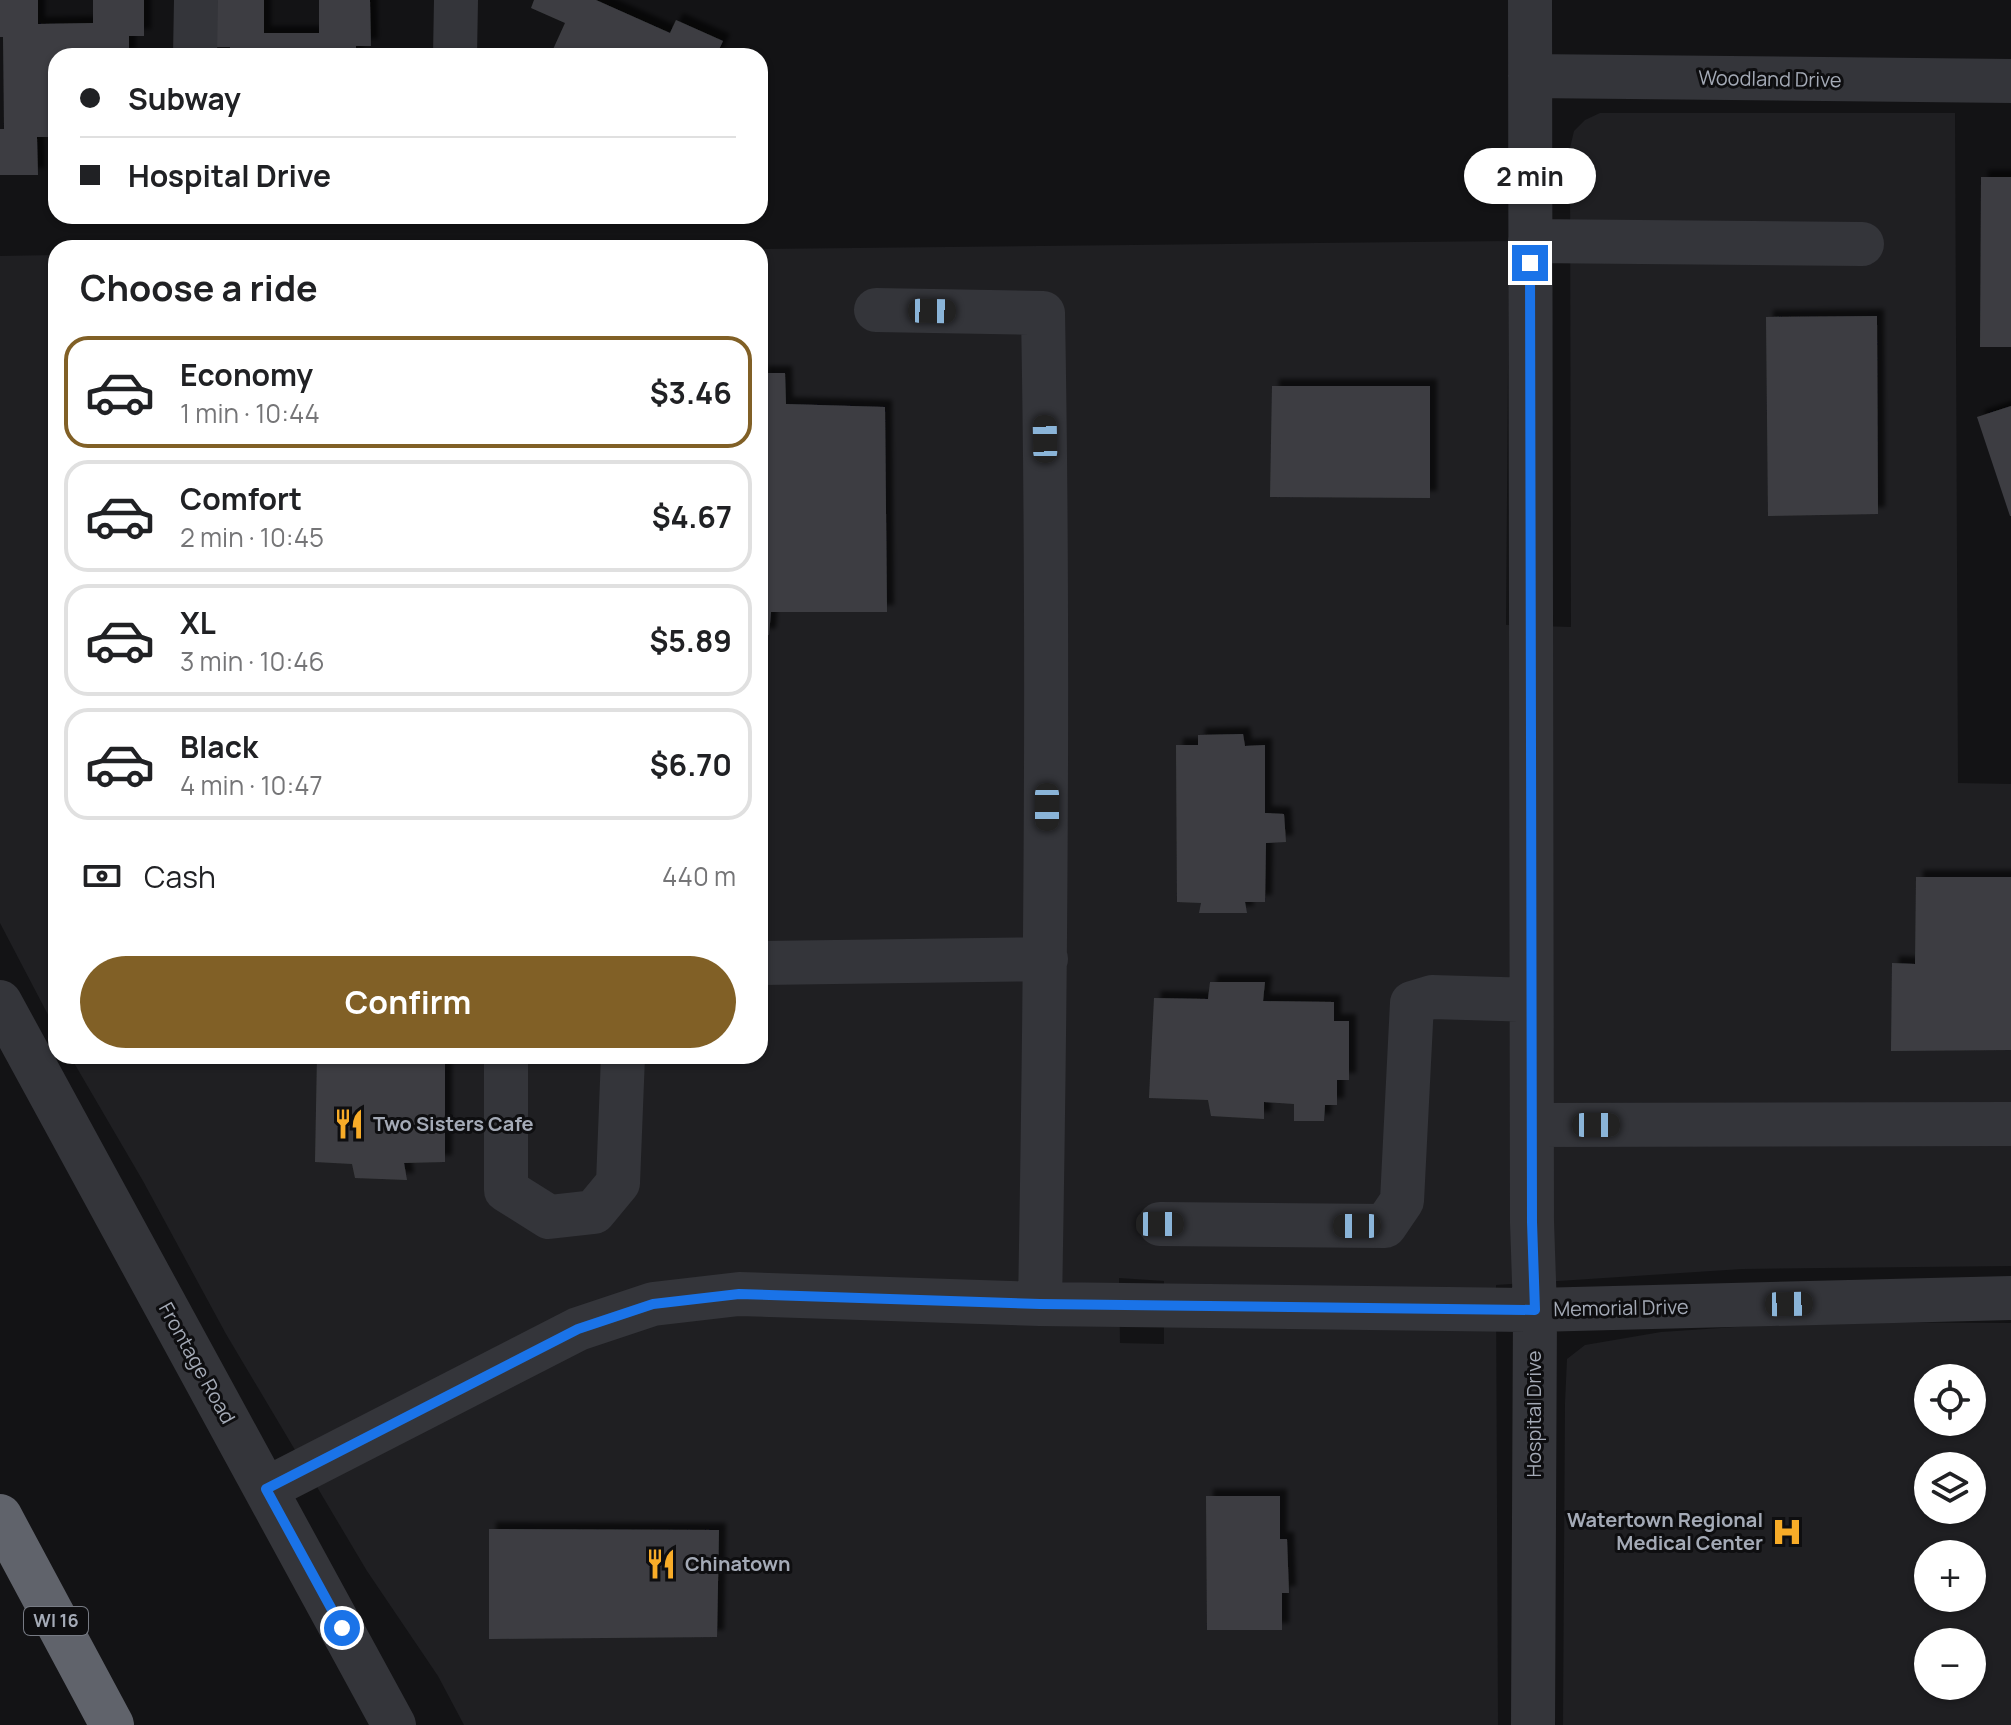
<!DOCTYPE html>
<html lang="en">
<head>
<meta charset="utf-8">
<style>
	body { margin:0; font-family:Manrope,sans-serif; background:#f6f6f6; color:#202124; height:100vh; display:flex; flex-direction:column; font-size:30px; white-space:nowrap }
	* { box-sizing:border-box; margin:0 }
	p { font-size:26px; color:#757577 }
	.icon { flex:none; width:44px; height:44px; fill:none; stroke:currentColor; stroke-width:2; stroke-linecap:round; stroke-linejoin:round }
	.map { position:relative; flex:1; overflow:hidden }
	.side { position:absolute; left:48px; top:240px; width:720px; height:824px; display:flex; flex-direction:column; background:#fff; border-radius:24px; box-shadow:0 2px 6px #0004 }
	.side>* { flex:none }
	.top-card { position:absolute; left:48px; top:48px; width:720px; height:176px; border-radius:24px; box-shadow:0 2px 6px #0004; display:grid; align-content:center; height:176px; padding:0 32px; background:#fff }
	.buttons { position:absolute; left:1914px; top:1364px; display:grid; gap:16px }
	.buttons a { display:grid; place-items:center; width:72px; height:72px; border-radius:50%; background:#fff; box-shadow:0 2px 6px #0004; font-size:40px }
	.end { position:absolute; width:36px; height:36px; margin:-18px; border:10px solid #1a73e8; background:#fff; box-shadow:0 0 0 4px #fff }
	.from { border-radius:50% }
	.bubble { position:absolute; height:56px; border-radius:28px; background:#fff; box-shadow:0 2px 6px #0004; font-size:26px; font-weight:700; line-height:56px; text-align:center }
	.car { position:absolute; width:24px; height:48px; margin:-24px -12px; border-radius:10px; box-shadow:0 0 6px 2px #0007; background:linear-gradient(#222 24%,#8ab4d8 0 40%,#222 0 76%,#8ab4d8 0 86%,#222 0) }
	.top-card b { display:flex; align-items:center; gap:28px; height:76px; font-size:30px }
	.top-card b+b { border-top:2px solid #e0e0e0 }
	.top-card i { width:20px; height:20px; background:#202124 }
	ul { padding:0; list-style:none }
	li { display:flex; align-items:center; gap:24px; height:112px; margin:0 16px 12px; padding:0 16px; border:4px solid #e0e0e0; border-radius:24px }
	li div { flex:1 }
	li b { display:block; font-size:30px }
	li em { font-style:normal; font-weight:700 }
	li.on { border-color:#816026 }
	li>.icon { width:72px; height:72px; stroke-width:1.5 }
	h2 { padding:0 32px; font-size:36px; line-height:96px }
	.pay { display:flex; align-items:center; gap:20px; height:88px; padding:0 32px; font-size:30px }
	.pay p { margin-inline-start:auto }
	.primary-button { display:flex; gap:16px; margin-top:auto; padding:16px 32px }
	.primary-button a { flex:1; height:92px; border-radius:48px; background:#816026; color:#fff; font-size:32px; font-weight:700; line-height:92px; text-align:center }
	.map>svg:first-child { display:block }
	.built { fill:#1f1f22; fill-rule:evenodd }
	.building { fill:#3d3e42; filter:url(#shadow) }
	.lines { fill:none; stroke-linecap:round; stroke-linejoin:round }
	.minor { stroke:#34353a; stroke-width:44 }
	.highway { stroke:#60636b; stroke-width:44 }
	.route { stroke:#1a73e8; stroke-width:10 }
	.labels { text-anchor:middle; stroke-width:6; stroke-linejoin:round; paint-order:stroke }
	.shield { fill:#0e0e10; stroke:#777b84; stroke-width:2 }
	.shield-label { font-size:18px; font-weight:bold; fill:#a4aab6 }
	.street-label { font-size:20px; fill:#a4aab6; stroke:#0e0e10 }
	.poi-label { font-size:20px; font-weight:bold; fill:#a4aab6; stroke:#0e0e10; text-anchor:start }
</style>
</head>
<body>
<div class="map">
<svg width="2011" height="1725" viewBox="0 0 2011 1725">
	<defs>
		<filter id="shadow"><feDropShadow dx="7" dy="-7" stdDeviation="2" flood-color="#0009"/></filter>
	</defs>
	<rect width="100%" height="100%" fill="#131315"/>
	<!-- built -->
	<path class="built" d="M1600 113H1955L1958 783 2011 784V1266L1742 1269 1496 1285 1498 1725H464L438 1676 367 1571 226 1334 143 1181 70 1056H760V249L1509 241 1506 625 1571 627 1570 148 1574 131 1585 120ZM1119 1278 1164 1281V1344L1120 1343Z
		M56 255V1030L0 923V256Z
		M1809 1322 2011 1323V1725H1563L1565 1403 1567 1359 1585 1345 1661 1332ZM1928 1378H1972V1422H1928ZM1928 1466H1972V1510H1928ZM1928 1554H1972V1598H1928ZM1928 1642H1972V1686H1928Z"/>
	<!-- building -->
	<path class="building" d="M0 0H38V24L93 23V0H144V36H129V56H56V137H37L38 175H0V129H4L3 37H0Z
		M216 0H264V33H319V0H370L371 46H356V56H230V47H216Z
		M534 0H596L670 33 676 20 723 41 716 56H550L565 23 531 8Z
		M1981 177H2011V347H1980Z
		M1877 316 1878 514 1768 516 1766 317Z
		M760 373H785L786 404 885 407 887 612H771L769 635 760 636Z
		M1272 386H1430V498L1270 497Z
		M2011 406V516H2010L1977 417Z
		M1243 734 1245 746 1265 745V813L1284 814 1286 842 1266 843 1265 902H1245L1247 913H1199L1201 903 1177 902 1176 745H1198V735Z
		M1916 877H2011V1050L1891 1051 1892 963 1915 964Z
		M1210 982H1265L1263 1001 1334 1002V1021H1349V1080H1337V1105H1325L1324 1121H1294V1104L1264 1102V1119L1211 1116 1208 1100 1149 1098 1154 998 1208 999Z
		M317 1056H445V1162L404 1163 407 1180 355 1178 352 1164 315 1162Z
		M1206 1496H1280V1539H1287L1289 1593H1282V1630H1207Z
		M489 1529 719 1530 717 1637 489 1639Z"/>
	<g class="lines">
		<!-- minor -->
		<path class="minor" d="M1530 0 1532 1222 1535 1310 1533 1725
			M195 56 196 0
			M455 56 456 0
			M1530 76 2011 81
			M1530 241 1862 244
			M876 310 1043 313C1049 644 1046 974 1040 1304
			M760 963 1046 959
			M0 1002 394 1725
			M506 1056V1190L549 1217 594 1212 618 1183 623 1056
			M1532 1125 2011 1124
			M1160 1224 1385 1226 1402 1201 1412 1003 1432 997 1531 1000
			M266 1489 578 1329 653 1304 739 1294 1040 1304 1535 1310 2011 1298"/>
		<!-- highway -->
		<path class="highway" d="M0 1516 112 1725"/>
	</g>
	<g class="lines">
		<!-- route -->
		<path class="route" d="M342 1628 266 1489 578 1329 653 1304 739 1294 1040 1304 1535 1310 1532 1222 1530 263"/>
	</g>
	<!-- icons -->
	<defs>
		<g id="restaurant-bare" transform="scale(2.4)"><path d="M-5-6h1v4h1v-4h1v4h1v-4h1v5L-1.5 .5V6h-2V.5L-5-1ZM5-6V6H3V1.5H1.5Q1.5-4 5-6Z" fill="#f8ac28" stroke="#0e0e10" stroke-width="2.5" paint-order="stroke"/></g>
		<g id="hospital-bare" transform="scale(2.4)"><path d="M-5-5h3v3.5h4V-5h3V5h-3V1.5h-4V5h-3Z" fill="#f8ac28" stroke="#0e0e10" stroke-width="2.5" paint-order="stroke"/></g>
	</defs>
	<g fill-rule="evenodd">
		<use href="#restaurant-bare" x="349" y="1124"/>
		<use href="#hospital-bare" x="1787" y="1532"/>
		<use href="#restaurant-bare" x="661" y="1564"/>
	</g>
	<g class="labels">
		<!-- shield labels -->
		<rect class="shield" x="24" y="1607" width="64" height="28" rx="6"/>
		<g class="shield-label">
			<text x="56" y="1627">WI 16</text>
		</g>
		<!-- street labels -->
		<g class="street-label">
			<text transform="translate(1770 79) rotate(1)" y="7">Woodland Drive</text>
			<text transform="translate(1621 1308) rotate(-1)" y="7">Memorial Drive</text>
			<text transform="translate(197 1363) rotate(61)" y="7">Frontage Road</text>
			<text transform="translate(1534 1414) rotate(-90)" y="7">Hospital Drive</text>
		</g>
		<!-- poi labels -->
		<g class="poi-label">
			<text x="373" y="1131">Two Sisters Cafe</text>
			<text x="1763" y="1527" text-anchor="end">Watertown Regional<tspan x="1763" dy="23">Medical Center</tspan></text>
			<text x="685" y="1571">Chinatown</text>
		</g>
	</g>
</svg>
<div class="buttons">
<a><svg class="icon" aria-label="locate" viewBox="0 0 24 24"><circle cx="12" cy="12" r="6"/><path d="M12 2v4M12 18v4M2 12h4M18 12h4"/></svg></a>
<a><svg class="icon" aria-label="layers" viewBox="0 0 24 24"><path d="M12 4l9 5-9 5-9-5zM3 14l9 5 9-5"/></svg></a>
<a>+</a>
<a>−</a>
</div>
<i class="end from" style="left:342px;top:1628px"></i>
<i class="end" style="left:1530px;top:263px"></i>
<div class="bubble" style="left:1464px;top:148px;width:132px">2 min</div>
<i class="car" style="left:932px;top:311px;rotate:91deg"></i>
<i class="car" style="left:1045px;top:439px;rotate:359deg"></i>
<i class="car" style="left:1047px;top:807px;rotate:180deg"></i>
<i class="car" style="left:1596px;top:1125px;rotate:90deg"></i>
<i class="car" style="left:1160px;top:1224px;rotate:90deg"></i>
<i class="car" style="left:1357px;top:1226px;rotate:270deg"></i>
<i class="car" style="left:1789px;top:1304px;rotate:89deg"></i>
<div class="top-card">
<b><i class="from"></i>Subway</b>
<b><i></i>Hospital Drive</b>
</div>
<section class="side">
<h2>Choose a ride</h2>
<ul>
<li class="on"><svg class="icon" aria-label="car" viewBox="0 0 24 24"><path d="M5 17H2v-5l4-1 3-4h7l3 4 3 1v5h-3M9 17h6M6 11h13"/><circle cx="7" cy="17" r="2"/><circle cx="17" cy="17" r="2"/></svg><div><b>Economy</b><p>1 min · 10:44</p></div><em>$3.46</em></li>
<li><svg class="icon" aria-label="car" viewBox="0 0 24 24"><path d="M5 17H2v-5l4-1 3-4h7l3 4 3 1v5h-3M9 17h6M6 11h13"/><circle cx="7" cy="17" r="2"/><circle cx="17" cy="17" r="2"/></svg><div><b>Comfort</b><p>2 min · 10:45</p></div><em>$4.67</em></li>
<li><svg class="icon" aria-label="car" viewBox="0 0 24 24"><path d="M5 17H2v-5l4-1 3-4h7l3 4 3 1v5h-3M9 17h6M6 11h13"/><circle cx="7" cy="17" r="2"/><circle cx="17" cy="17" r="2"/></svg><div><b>XL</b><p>3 min · 10:46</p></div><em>$5.89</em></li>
<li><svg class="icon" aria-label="car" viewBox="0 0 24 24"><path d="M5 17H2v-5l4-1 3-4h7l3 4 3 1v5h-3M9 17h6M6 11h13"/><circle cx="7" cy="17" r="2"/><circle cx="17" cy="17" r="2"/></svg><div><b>Black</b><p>4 min · 10:47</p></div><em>$6.70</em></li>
</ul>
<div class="pay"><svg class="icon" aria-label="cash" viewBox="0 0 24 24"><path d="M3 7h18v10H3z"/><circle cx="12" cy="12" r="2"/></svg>Cash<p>440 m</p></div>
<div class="primary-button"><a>Confirm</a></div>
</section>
</div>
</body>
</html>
